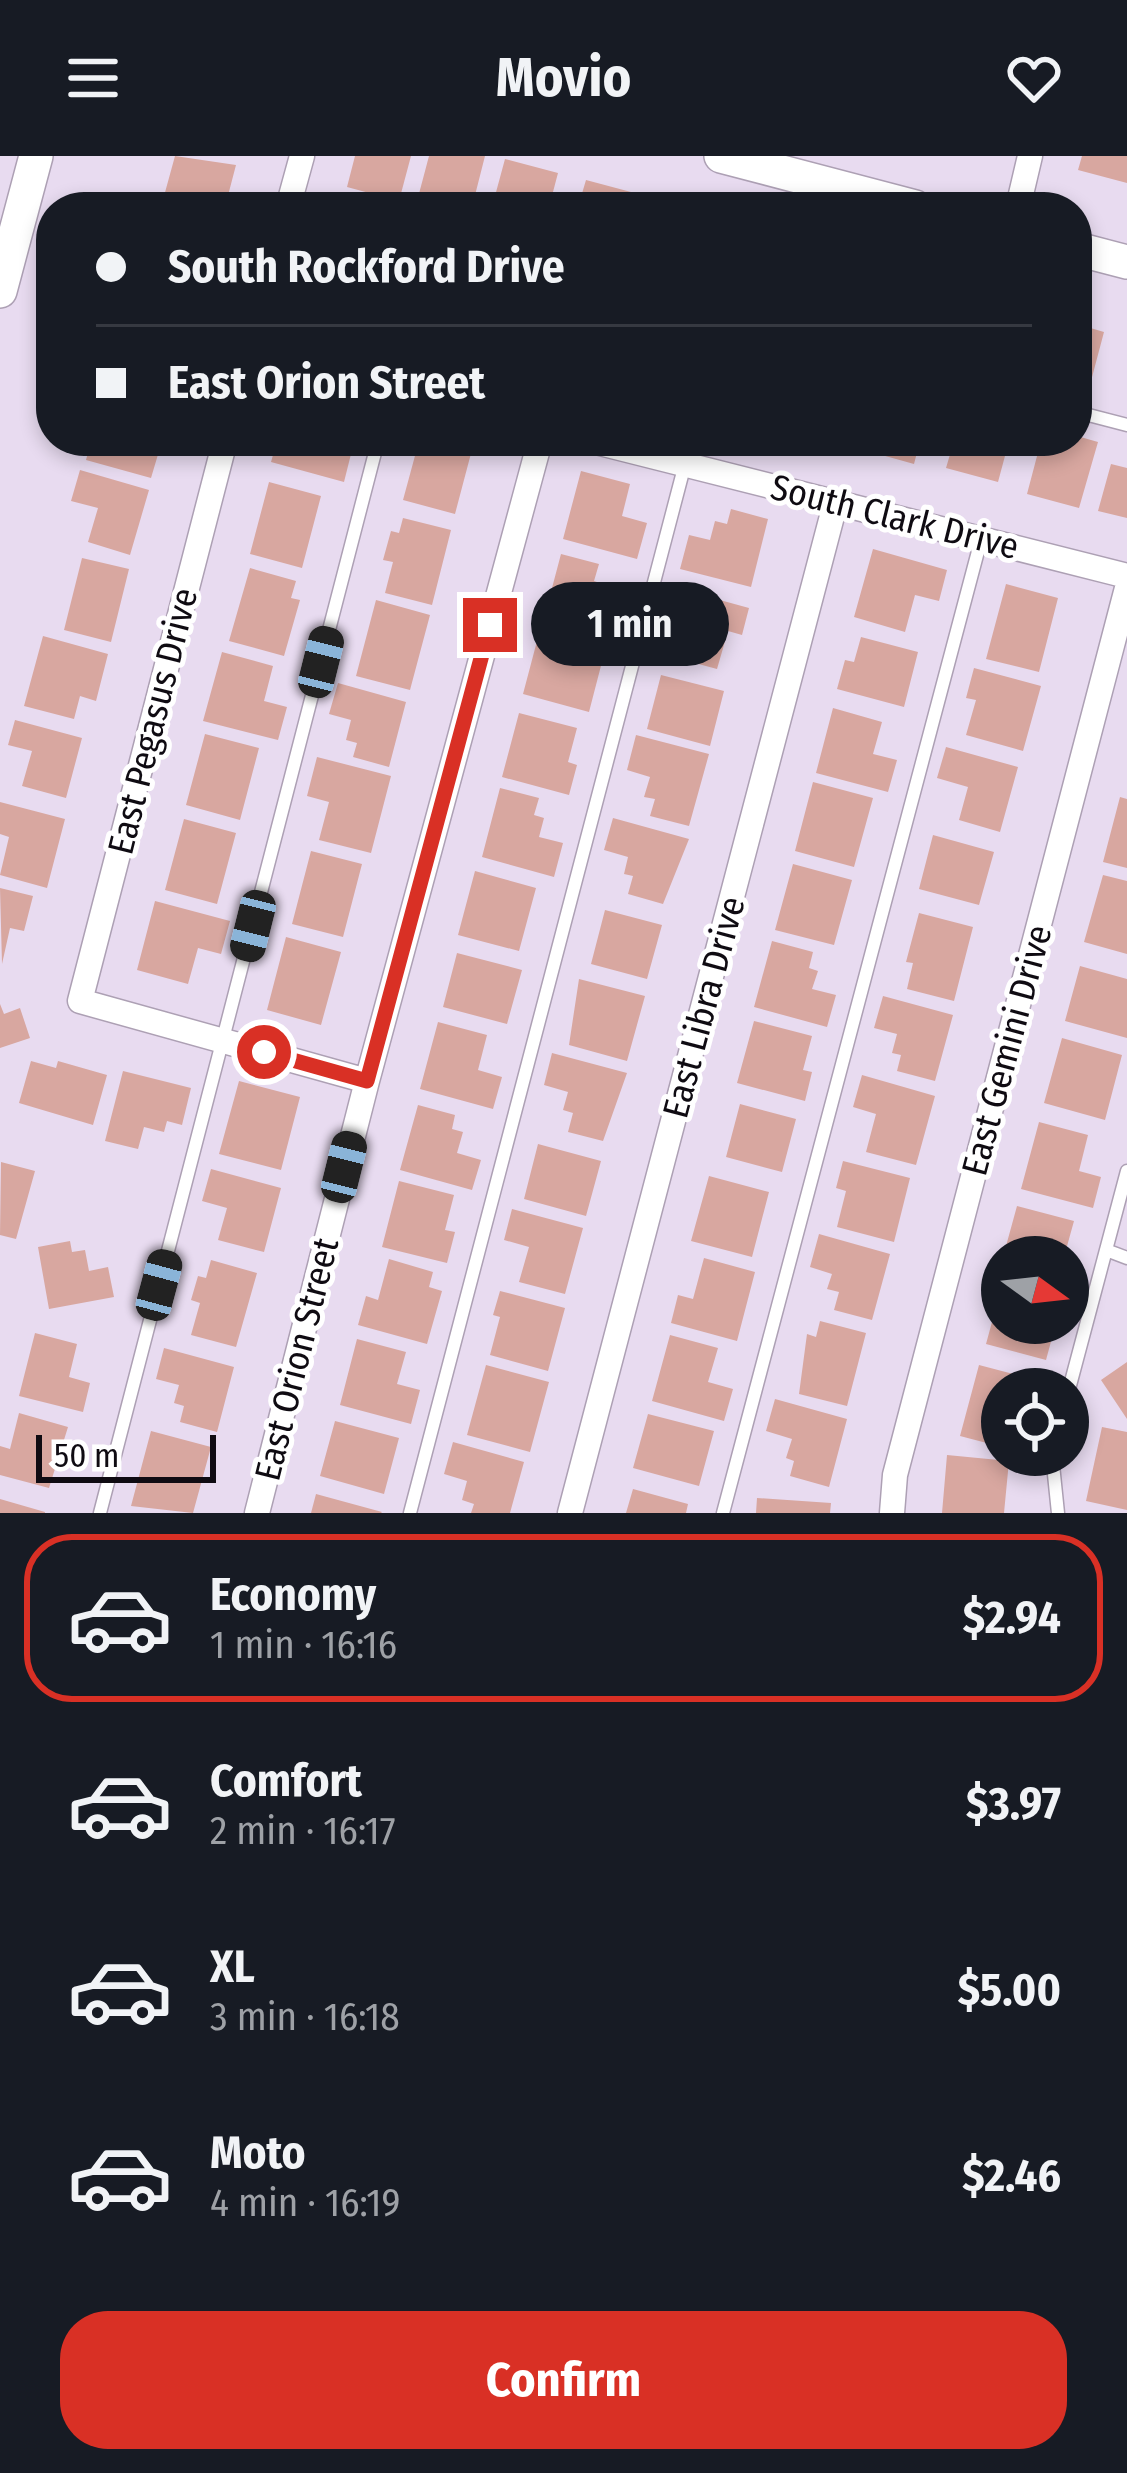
<!DOCTYPE html>
<html lang="en">
<head>
<meta charset="utf-8">
<style>
	body { margin:0; font-family:"Fira Sans Condensed",sans-serif; background:#242831; color:#f1f3f6; height:100vh; display:flex; flex-direction:column; font-size:45px; white-space:nowrap }
	* { box-sizing:border-box; margin:0 }
	p { font-size:39px; color:#9ea1a6 }
	.icon { flex:none; width:66px; height:66px; fill:none; stroke:currentColor; stroke-width:2; stroke-linecap:round; stroke-linejoin:round }
	.map { position:relative; height:1357px; overflow:hidden }
	.side { display:flex; flex-direction:column; background:#171b24; flex:1 }
	.side>* { flex:none }
	.banner { position:absolute; left:36px; top:36px; width:1056px; height:264px; border-radius:48px; box-shadow:0 6px 18px #0003; display:grid; align-content:center; height:264px; padding:0 60px; background:#171b24 }
	.needle { width:78px; rotate:105deg }
	.fabs { position:absolute; left:981px; top:1080px; display:grid; gap:24px }
	.fabs a { display:grid; place-items:center; width:108px; height:108px; border-radius:50%; background:#171b24; box-shadow:0 6px 18px #0003; font-size:60px }
	.scale { position:absolute; left:36px; bottom:30px; width:180px; box-sizing:border-box; padding-left:12px; border:6px solid #0f0b12; border-top:0; font-size:33px; line-height:42px; white-space:nowrap; color:#0f0b12; -webkit-text-stroke:9px #fff; paint-order:stroke }
	.end { position:absolute; width:54px; height:54px; margin:-27px; border:15px solid #d93025; background:#fff; box-shadow:0 0 0 6px #fff }
	.from { border-radius:50% }
	.bubble { position:absolute; height:84px; border-radius:42px; background:#171b24; box-shadow:0 6px 18px #0003; font-size:39px; font-weight:700; line-height:84px; text-align:center }
	.car { position:absolute; width:36px; height:72px; margin:-36px -18px; border-radius:15px; box-shadow:0 0 9px 3px #0007; background:linear-gradient(#222 24%,#8ab4d8 0 40%,#222 0 76%,#8ab4d8 0 86%,#222 0) }
	.banner b { display:flex; align-items:center; gap:42px; height:114px; font-size:45px }
	.banner b+b { border-top:3px solid #363941 }
	.banner i { width:30px; height:30px; background:#f1f3f6 }
	ul { padding:21px 0 0; list-style:none }
	li { display:flex; align-items:center; gap:36px; height:168px; margin:0 24px 18px; padding:0 36px; border:6px solid transparent; border-radius:48px }
	li div { flex:1 }
	li b { display:block; font-size:45px }
	li em { font-style:normal; font-weight:700 }
	li.on { border-color:#d93025 }
	li>.icon { width:108px; height:108px; stroke-width:1.5 }
	.action { display:flex; gap:24px; margin-top:auto; padding:24px 60px }
	.action a { flex:1; height:138px; border-radius:48px; background:#d93025; color:#fff; font-size:48px; font-weight:700; line-height:138px; text-align:center }
	header { display:flex; justify-content:space-between; align-items:center; height:156px; padding:0 60px; background:#171b24; font-size:54px; font-weight:700 }
	.map>svg:first-child { display:block }
	.building { fill:#d8a7a0 }
	.lines { fill:none; stroke-linecap:round; stroke-linejoin:round }
	.lane-casing { stroke:#ada0b4; stroke-width:15 }
	.street-casing { stroke:#ada0b4; stroke-width:27 }
	.secondary-casing { stroke:#ada0b4; stroke-width:36 }
	.lane { stroke:#fff; stroke-width:12 }
	.street { stroke:#fff; stroke-width:24 }
	.secondary { stroke:#fff; stroke-width:33 }
	.route { stroke:#d93025; stroke-width:15 }
	.labels { text-anchor:middle; stroke-width:10; stroke-linejoin:round; paint-order:stroke }
	.street-label { font-size:36px; fill:#0f0b12; stroke:#fff }
</style>
</head>
<body>
<header><svg class="icon" aria-label="menu" viewBox="0 0 24 24"><path d="M4 6h16M4 12h16M4 18h16"/></svg>Movio<svg class="icon" aria-label="heart" viewBox="0 0 24 24"><path d="M12 20l-8-8c-3-5 5-10 8-4 3-6 11-1 8 4z"/></svg></header>
<div class="map">
<svg width="1127" height="1357" viewBox="0 0 1127 1357">
	<rect width="100%" height="100%" fill="#e8dbf0"/>
	<!-- building -->
	<path class="building" d="M175 0 236 9 225 51H161Z
		M355 0H411L399 45 347 31Z
		M429 0H485L472 51 416 49Z
		M1082 0H1127V27L1078 14Z
		M505 3 558 17 549 51H492Z
		M586 24 646 40 643 51H578Z
		M1077 153 1091 156 1087 171 1104 176 1091 225 1077 222Z
		M1077 280 1098 286 1079 352 1027 338 1041 285H1077Z
		M91 285H162L151 322 86 304Z
		M277 285H330L352 294 344 326 271 306Z
		M419 285 474 286 455 358 403 344Z
		M855 285H920L914 308 853 291Z
		M954 285H1009L998 326 946 312Z
		M1111 308 1127 312V362L1098 355Z
		M80 314 149 334 130 399 88 386 98 352 71 345Z
		M581 315 630 328 622 360 647 367 637 403 563 383Z
		M269 326 321 340 302 412 250 398Z
		M731 353 768 363 751 431 680 413 689 379 710 384 715 365 727 368Z
		M403 362 451 374 432 449 385 437 393 406 383 404 391 375 399 377Z
		M873 393 947 414 939 445 915 439 905 476 854 461Z
		M561 398 599 408 594 425 603 428 598 445 623 452 614 486 543 466Z
		M82 402 129 413 111 486 64 474Z
		M250 412 296 425 291 442 300 444 284 500 229 485Z
		M1006 428 1058 442 1039 516 986 503Z
		M687 435 749 452 742 479 728 475 717 513 669 500Z
		M376 444 430 459 410 534 356 520Z
		M43 480 108 498 96 545 80 540 74 563 24 550Z
		M861 481 918 496 904 551 837 533 845 504 854 506Z
		M537 485 603 502 589 556 523 538Z
		M222 496 273 510 264 545 287 551 278 584 203 565Z
		M974 512 1041 530 1023 595 966 579 976 544 966 542Z
		M661 519 724 535 710 590 647 573Z
		M338 527 406 546 389 611 353 601 357 587 346 584 351 564 329 558Z
		M833 552 882 566 873 598 897 604 888 636 816 617Z
		M519 557 577 572 568 606 577 609 569 639 502 621Z
		M15 564 82 582 66 642 22 630 32 595 8 589Z
		M205 578 259 592 240 664 186 649Z
		M636 579 709 598 689 670 650 660 655 643 644 641 650 621 627 614Z
		M946 591 1018 611 1000 676 959 664 968 631 937 622Z
		M317 601 391 620 371 697 319 684 329 646 307 640Z
		M813 626 873 642 854 711 795 695Z
		M500 632 539 642 534 659 544 662 539 681 563 687 554 721 482 701Z
		M1120 641 1127 643V712L1103 706Z
		M0 646 65 663 47 732 0 719 9 681 0 678Z
		M613 662 689 683 663 748 628 738 633 720 624 718 628 701 604 694Z
		M184 663 236 677 217 748 165 734Z
		M933 679 994 696 979 749 919 733Z
		M311 695 362 708 343 781 292 768Z
		M793 708 852 724 834 789 775 774Z
		M475 715 536 732 519 795 458 779Z
		M1103 719 1127 725V798L1084 786Z
		M0 732 33 740 24 775 10 772 2 808Z
		M155 745 230 765 221 798 198 792 188 828 137 814Z
		M605 754 662 769 647 823 591 808Z
		M919 757 973 771 954 845 907 833 913 807 906 806Z
		M286 781 341 796 321 869 267 854Z
		M772 785 813 796 809 812 818 815 812 833 836 839 827 871 754 851Z
		M457 797 522 814 507 868 443 851Z
		M1080 810 1127 823V882L1065 865Z
		M579 823 645 840 627 905 569 889Z
		M883 840 953 859 935 925 897 915 901 899 892 897 897 878 874 872Z
		M0 848 4 858 20 852 30 882 0 892Z
		M754 865 812 880 803 914 812 916 805 945 737 927Z
		M438 866 487 879 478 914 502 921 493 953 420 933Z
		M1062 882 1122 899 1105 964 1044 947Z
		M552 897 627 917 603 985 568 976 573 957 563 954 568 936 544 929Z
		M31 905 56 912 58 905 107 919 93 969 19 947Z
		M123 915 191 932 182 969 167 965 164 976 144 971 138 993 105 985Z
		M862 919 935 940 916 1009 866 996 876 958 853 951Z
		M239 925 300 941 281 1014 219 998Z
		M740 948 796 963 782 1016 726 1001Z
		M418 949 455 959 452 973 463 976 457 997 481 1004 472 1034 400 1014Z
		M1039 966 1088 979 1079 1015 1101 1021 1093 1052 1021 1033Z
		M538 988 601 1005 586 1060 524 1043Z
		M843 1005 910 1022 894 1086 837 1071 846 1035 836 1032Z
		M1 1006 35 1015 16 1083 0 1079Z
		M211 1013 281 1032 264 1096 218 1084 227 1052 202 1045Z
		M709 1020 769 1036 752 1101 691 1085Z
		M399 1025 454 1039 445 1074 455 1076 447 1107 382 1091Z
		M1017 1050 1074 1065 1064 1101H1003Z
		M512 1053 583 1072 565 1138 519 1126 529 1091 504 1084Z
		M819 1078 890 1098 872 1164 834 1154 839 1136 827 1133 832 1118 810 1111Z
		M70 1085 72 1096 85 1094 89 1115 108 1111 114 1141 49 1153 38 1091Z
		M704 1102 755 1116 737 1185 671 1167 678 1139 693 1143Z
		M389 1103 433 1116 429 1131 442 1135 427 1188 358 1169 366 1140 378 1144Z
		M211 1104 257 1117 236 1191 191 1179 200 1147 191 1144 198 1120 206 1122Z
		M1001 1133 1002 1167H1056L1046 1204 986 1188Z
		M500 1135 565 1152 548 1215 490 1199 500 1161 493 1159Z
		M820 1165 866 1177 847 1250 799 1238 807 1178 816 1181Z
		M35 1177 77 1188 69 1221 90 1227 83 1256 19 1240Z
		M670 1179 718 1192 708 1226 733 1233 724 1265 652 1245Z
		M357 1183 406 1196 397 1228 420 1234 411 1268 340 1249Z
		M164 1192 234 1211 217 1276 180 1266 184 1250 174 1247 179 1229 156 1223Z
		M1127 1206V1263L1101 1224Z
		M486 1209 549 1226 530 1296 467 1279Z
		M979 1209 1032 1223 1029 1233H1002V1291L960 1280Z
		M775 1243 847 1263 829 1331 790 1320 794 1305 786 1302 792 1283 766 1275Z
		M19 1257 68 1271 49 1332 0 1319V1290L10 1293Z
		M648 1258 714 1275 699 1330 633 1312Z
		M335 1265 399 1282 384 1338 320 1320Z
		M1102 1271 1127 1276V1354L1086 1345Z
		M151 1275 211 1291 193 1357 131 1350Z
		M453 1286 524 1306 510 1357H471L474 1348 462 1344 467 1325 444 1318Z
		M947 1299 1009 1305 1004 1357H942Z
		M633 1333 688 1348 686 1357H626Z
		M316 1338 382 1356 381 1357H311Z
		M757 1342 831 1347 830 1357H756Z
		M0 1343 45 1356V1357H0Z"/>
	<g class="lines">
		<!-- lane casing -->
		<g class="lane-casing">
			<path id="lane" d="M1077 256 1127 269
				M1106 1094 1127 1102
				M1068 1237 1127 1015
				M1052 1299 1058 1357
				M100 1357 378 285
				M410 1357 685 308
				M723 1357 981 384"/>
		</g>
		<!-- street casing -->
		<g class="street-casing">
			<path id="street" d="M288 51 302 0
				M1018 51 1030 0
				M225 285 80 845 367 925
				M592 285 1127 420
				M257 1357 367 925 540 285
				M570 1357 836 345
				M892 1357 895 1319 1127 432"/>
		</g>
		<!-- secondary casing -->
		<g class="secondary-casing">
			<path id="secondary" d="M721 0 915 51
				M1077 93 1127 106
				M0 135 36 0"/>
		</g>
		<!-- lane -->
		<use href="#lane" class="lane"/>
		<!-- street -->
		<use href="#street" class="street"/>
		<!-- secondary -->
		<use href="#secondary" class="secondary"/>
	</g>
	<g class="lines">
		<!-- route -->
		<path class="route" d="M264 896 367 925 490 469"/>
	</g>
	<g class="labels">
		<!-- street labels -->
		<g class="street-label">
			<text transform="translate(895 360) rotate(14)" y="13">South Clark Drive</text>
			<text transform="translate(152 565) rotate(-76)" y="13">East Pegasus Drive</text>
			<text transform="translate(703 851) rotate(-75)" y="13">East Libra Drive</text>
			<text transform="translate(1006 894) rotate(-75)" y="13">East Gemini Drive</text>
			<text transform="translate(296 1203) rotate(-76)" y="13">East Orion Street</text>
		</g>
	</g>
</svg>
<div class="fabs">
<a><svg class="needle" viewBox="-14 -14 28 28"><path d="M0-13l5 13h-10z" fill="#e53935"/><path d="M0 13l5-13h-10z" fill="#9ea1a6"/></svg></a>
<a><svg class="icon" aria-label="locate" viewBox="0 0 24 24"><circle cx="12" cy="12" r="6"/><path d="M12 2v4M12 18v4M2 12h4M18 12h4"/></svg></a>
</div>
<div class="scale">50 m</div>
<i class="end from" style="left:264px;top:896px"></i>
<i class="end" style="left:490px;top:469px"></i>
<div class="bubble" style="left:531px;top:426px;width:198px">1 min</div>
<i class="car" style="left:321px;top:506px;rotate:14deg"></i>
<i class="car" style="left:253px;top:770px;rotate:194deg"></i>
<i class="car" style="left:344px;top:1011px;rotate:14deg"></i>
<i class="car" style="left:159px;top:1129px;rotate:15deg"></i>
<div class="banner">
<b><i class="from"></i>South Rockford Drive</b>
<b><i></i>East Orion Street</b>
</div>
</div>
<section class="side">
<ul>
<li class="on"><svg class="icon" aria-label="car" viewBox="0 0 24 24"><path d="M5 17H2v-5l4-1 3-4h7l3 4 3 1v5h-3M9 17h6M6 11h13"/><circle cx="7" cy="17" r="2"/><circle cx="17" cy="17" r="2"/></svg><div><b>Economy</b><p>1 min · 16:16</p></div><em>$2.94</em></li>
<li><svg class="icon" aria-label="car" viewBox="0 0 24 24"><path d="M5 17H2v-5l4-1 3-4h7l3 4 3 1v5h-3M9 17h6M6 11h13"/><circle cx="7" cy="17" r="2"/><circle cx="17" cy="17" r="2"/></svg><div><b>Comfort</b><p>2 min · 16:17</p></div><em>$3.97</em></li>
<li><svg class="icon" aria-label="car" viewBox="0 0 24 24"><path d="M5 17H2v-5l4-1 3-4h7l3 4 3 1v5h-3M9 17h6M6 11h13"/><circle cx="7" cy="17" r="2"/><circle cx="17" cy="17" r="2"/></svg><div><b>XL</b><p>3 min · 16:18</p></div><em>$5.00</em></li>
<li><svg class="icon" aria-label="car" viewBox="0 0 24 24"><path d="M5 17H2v-5l4-1 3-4h7l3 4 3 1v5h-3M9 17h6M6 11h13"/><circle cx="7" cy="17" r="2"/><circle cx="17" cy="17" r="2"/></svg><div><b>Moto</b><p>4 min · 16:19</p></div><em>$2.46</em></li>
</ul>
<div class="action"><a>Confirm</a></div>
</section>
</body>
</html>
